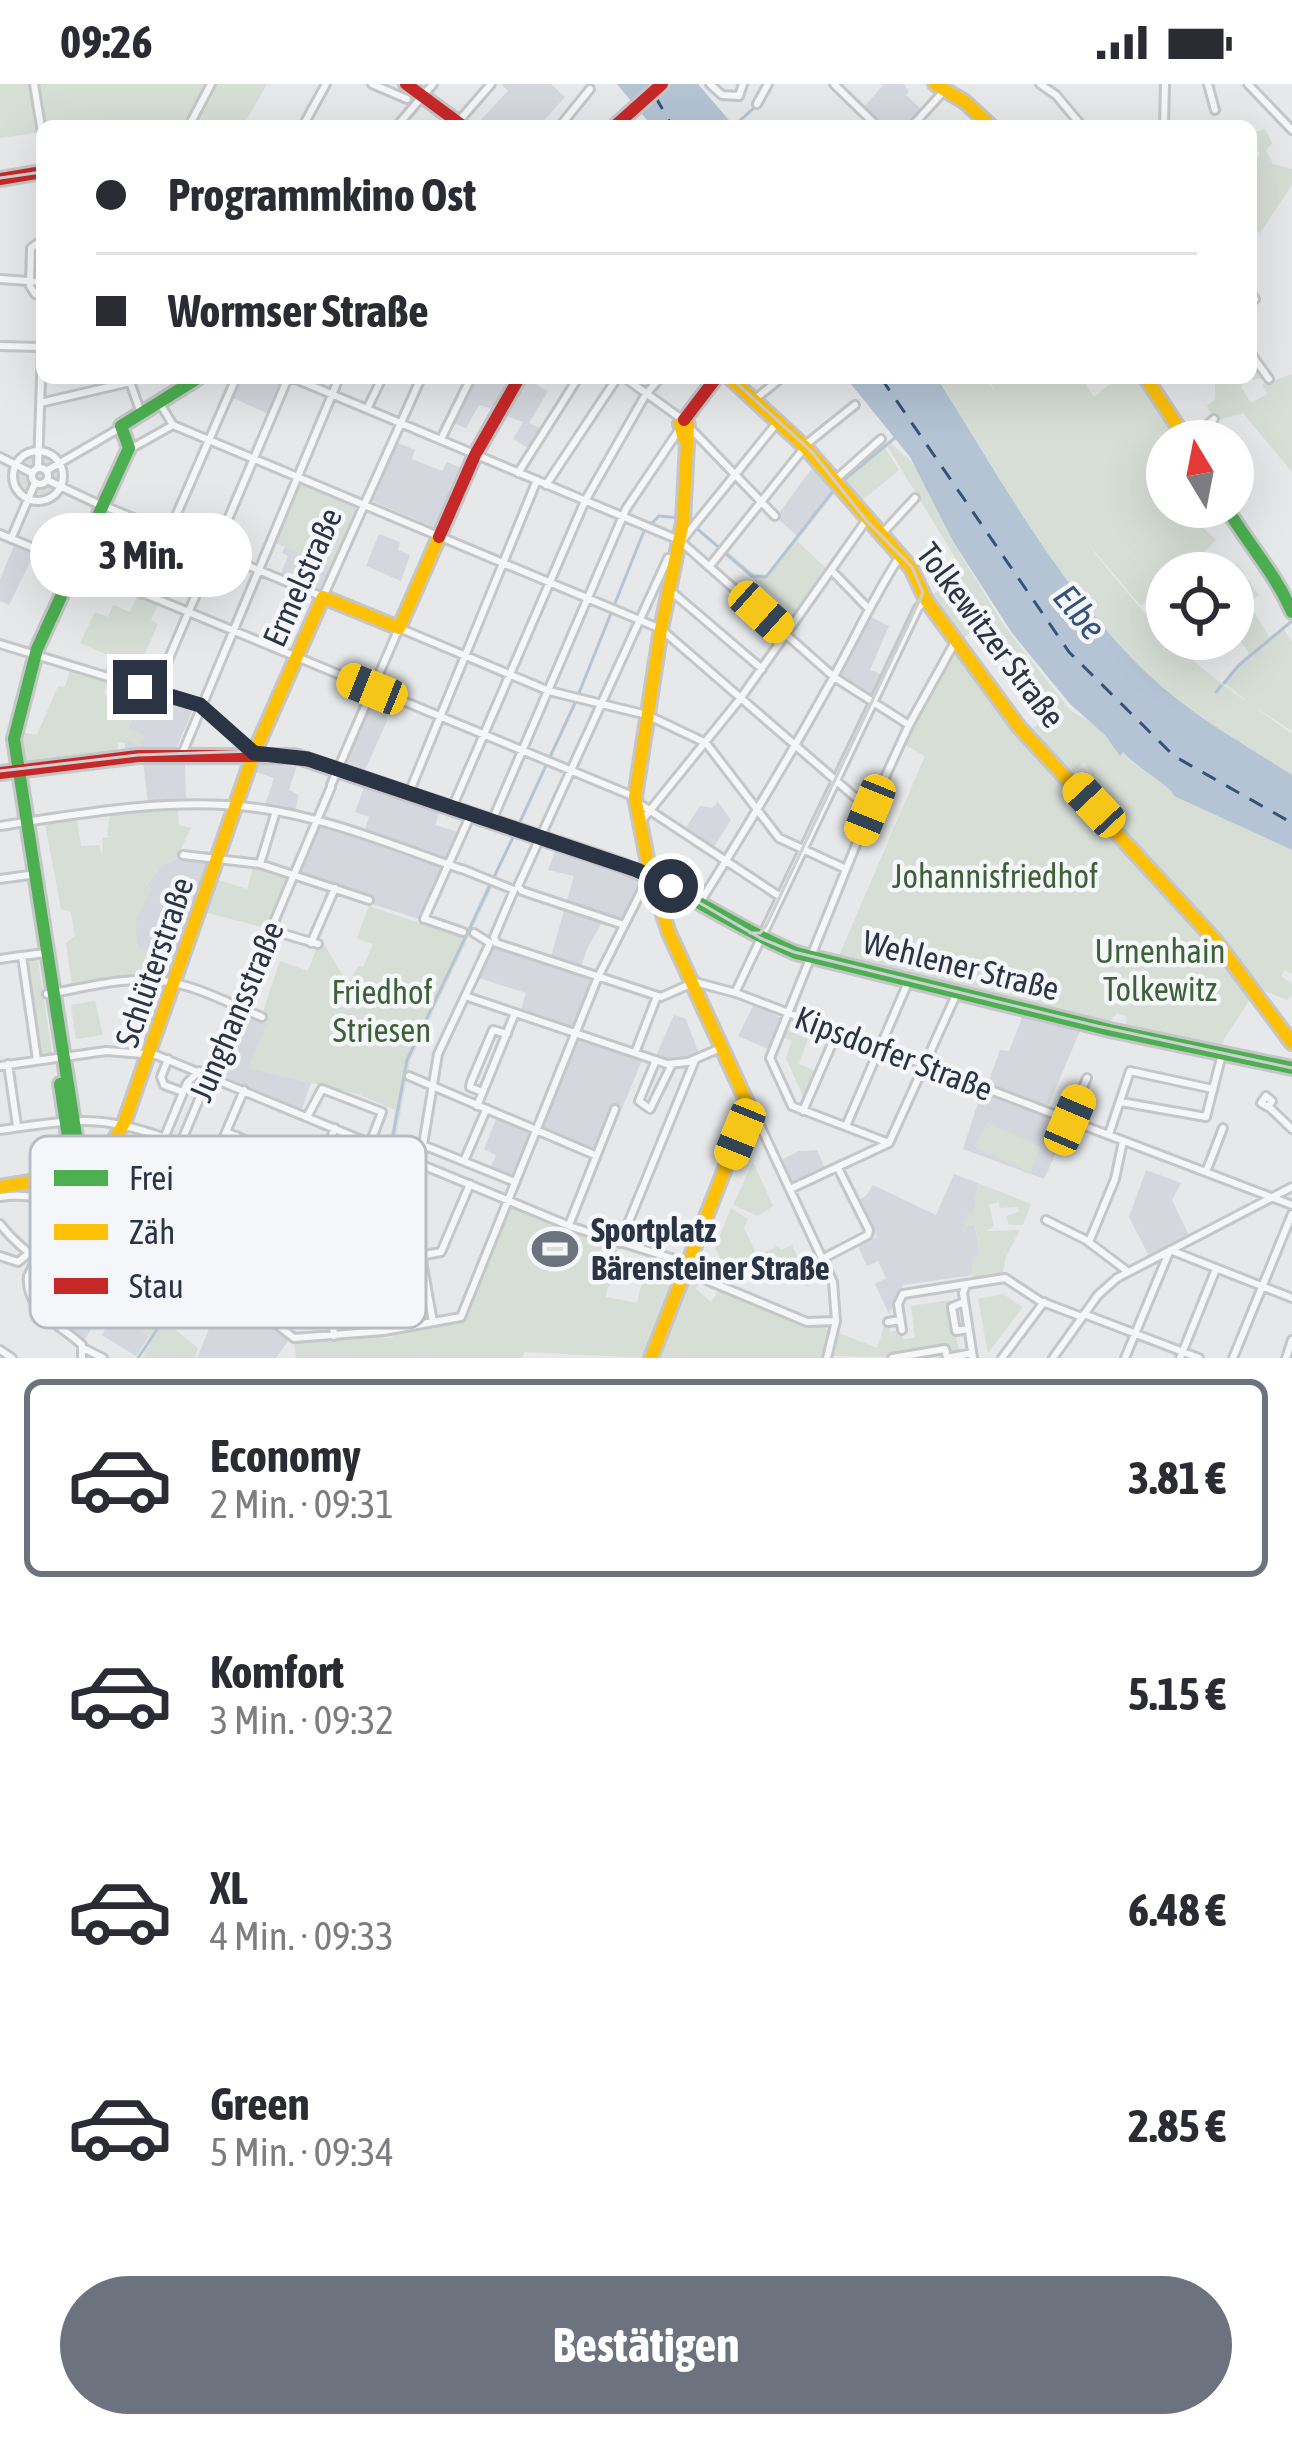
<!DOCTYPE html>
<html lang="de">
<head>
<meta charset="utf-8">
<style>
	body { margin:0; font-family:"Asap Condensed",sans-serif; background:#f7f7f7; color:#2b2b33; height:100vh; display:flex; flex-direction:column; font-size:45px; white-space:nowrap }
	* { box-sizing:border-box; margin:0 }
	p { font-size:39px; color:#7c7c81 }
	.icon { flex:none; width:66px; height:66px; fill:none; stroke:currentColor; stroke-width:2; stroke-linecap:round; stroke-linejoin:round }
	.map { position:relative; height:1274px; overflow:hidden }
	.side { display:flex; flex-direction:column; background:#fff; flex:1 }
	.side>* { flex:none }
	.banner { position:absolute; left:36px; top:36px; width:1221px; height:264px; border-radius:18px; box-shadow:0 12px 48px #0002; display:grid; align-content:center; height:264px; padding:0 60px; background:#fff }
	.needle { width:78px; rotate:350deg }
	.controls { position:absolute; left:1146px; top:336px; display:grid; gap:24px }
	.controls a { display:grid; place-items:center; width:108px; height:108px; border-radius:50%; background:#fff; box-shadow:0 12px 48px #0002; font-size:60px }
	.end { position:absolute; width:54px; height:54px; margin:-27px; border:15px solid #2b3445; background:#fff; box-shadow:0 0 0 6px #fff }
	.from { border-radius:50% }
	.bubble { position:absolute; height:84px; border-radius:42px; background:#fff; box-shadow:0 12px 48px #0002; font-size:39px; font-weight:700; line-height:84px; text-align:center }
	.car { position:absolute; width:36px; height:72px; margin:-36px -18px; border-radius:15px; box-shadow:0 0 9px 3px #0007; background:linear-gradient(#f5c518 24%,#345 0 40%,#f5c518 0 76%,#345 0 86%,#f5c518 0) }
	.banner b { display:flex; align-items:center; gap:42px; height:114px; font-size:45px }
	.banner b+b { border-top:3px solid #e1e1e2 }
	.banner i { width:30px; height:30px; background:#2b2b33 }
	ul { padding:21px 0 0; list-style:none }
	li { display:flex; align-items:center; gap:36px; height:198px; margin:0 24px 18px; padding:0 36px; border:6px solid transparent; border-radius:18px }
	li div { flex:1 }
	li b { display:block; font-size:45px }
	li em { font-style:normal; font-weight:700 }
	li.on { border-color:#6c737f }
	li>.icon { width:108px; height:108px; stroke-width:1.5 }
	.cta { display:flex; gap:24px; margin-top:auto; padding:24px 60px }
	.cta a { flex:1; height:138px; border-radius:72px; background:#6c737f; color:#fff; font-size:48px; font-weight:700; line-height:138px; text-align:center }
	.status { display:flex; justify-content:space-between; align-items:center; height:84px; padding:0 60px; background:#fff; direction:ltr }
	.status svg { height:33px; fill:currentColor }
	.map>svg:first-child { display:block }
	.built { fill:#d4d7dd }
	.green { fill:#d6ded6 }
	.water { fill:#b4c4d5 }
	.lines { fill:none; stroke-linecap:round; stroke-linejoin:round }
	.stream { stroke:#b4c4d5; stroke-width:3 }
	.ferry { stroke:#34527a; stroke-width:3; stroke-dasharray:15 12; stroke-linecap:butt }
	.street-casing { stroke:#c4c6c8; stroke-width:12 }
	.fast-casing { stroke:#c4c6c8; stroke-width:18 }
	.slow-casing { stroke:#c4c6c8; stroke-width:18 }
	.jam-casing { stroke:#c4c6c8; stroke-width:18 }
	.street { stroke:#f5f6f7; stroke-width:6 }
	.fast { stroke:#4caf50; stroke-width:12 }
	.slow { stroke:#ffc107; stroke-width:12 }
	.jam { stroke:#c62828; stroke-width:12 }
	.tram { stroke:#cecfd2; stroke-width:3 }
	.route { stroke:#2b3445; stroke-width:15 }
	.labels { text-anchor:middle; stroke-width:9; stroke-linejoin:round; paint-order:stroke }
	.street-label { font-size:33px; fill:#2b3445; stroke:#f4f6f9 }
	.park-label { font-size:33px; fill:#3f6138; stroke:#f4f6f9 }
	.poi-label { font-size:33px; font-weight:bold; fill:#2b3445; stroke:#f4f6f9; text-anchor:start }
	.water-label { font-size:36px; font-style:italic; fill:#34527a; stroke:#f4f6f9 }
	.key { fill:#f4f6f9; stroke:#b8bcc3; stroke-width:3 }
	.key-label { font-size:33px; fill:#2b3445 }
</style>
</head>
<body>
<div class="status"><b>09:26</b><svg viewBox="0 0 49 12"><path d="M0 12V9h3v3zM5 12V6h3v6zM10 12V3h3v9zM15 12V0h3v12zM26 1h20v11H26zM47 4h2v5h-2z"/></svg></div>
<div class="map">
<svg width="1292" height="1274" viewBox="0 0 1292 1274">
	<rect width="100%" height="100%" fill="#e6e8ea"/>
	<!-- built -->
	<path class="built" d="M501 0H551L565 13 539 42H475L508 7Z
		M884 0H904L909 8 906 11 923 27 909 42H882L864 23Z
		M239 294H283L268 330 231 313Z
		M475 294 514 295 497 326 479 321 466 344 453 339Z
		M524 294 548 307 529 339 542 345 529 365 513 355 523 338 502 330Z
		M396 358 415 366 412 375 442 387 447 378 461 384 436 444 372 417Z
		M815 380 834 403 797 452 776 433Z
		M379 450 400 458 398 466 410 471 401 497 366 482Z
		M14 462 34 470 9 521 0 517V495Z
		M285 463 331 483 321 507 281 489 288 472 282 469Z
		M867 531 889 542 870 586 882 591 870 612 838 592Z
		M141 607 193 625 176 665 125 667V659L117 658Z
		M369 624 386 631 387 637 364 688 345 680Z
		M277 674 298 678 289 706 299 711 295 727 265 721 274 694 253 687 256 675Z
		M143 677H185L186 715 148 719Z
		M365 701 440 726 435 741 461 749 450 779 364 748 369 733 355 728Z
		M718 718 731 736 713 764 685 745 700 722 712 724Z
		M318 740 444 783 419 835 369 819 370 811 298 787Z
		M556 765 639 794 641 798 620 840 604 835 587 865 580 886 593 890 573 944 521 926 526 909 479 894 495 858 550 876 574 792 548 786Z
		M180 766 215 768 178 877 138 863 134 836 147 815V801L160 783 176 775Z
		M754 920 781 934 768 965 738 952Z
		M242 929 267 939 249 984 311 999 302 1025 216 989Z
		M1024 929 1077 941 1080 947 1048 1022 988 999 1000 966 1009 967Z
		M674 931 686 935 699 970 680 977 656 972Z
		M579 955 642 976 622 1025 610 1021 593 1065 542 1042Z
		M982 1006 1069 1040 1044 1095 963 1065Z
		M498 1030 533 1044 511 1096 489 1087 496 1071 484 1065Z
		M817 1066 826 1086 793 1100 781 1076 799 1067Z
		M1146 1086 1181 1099 1172 1116 1191 1156 1151 1176 1129 1133Z
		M954 1090 978 1099 973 1131 980 1171 971 1174 973 1191 903 1201 889 1230 875 1200 886 1194 878 1177 867 1182 858 1162 877 1153 857 1117 866 1112 873 1101 936 1131Z
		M38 1179 108 1226 104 1241 96 1237 84 1257 50 1234 29 1197Z
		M219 1221 260 1238H271L290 1254 276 1274H197Z
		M114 1231 149 1252 136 1272 102 1251Z"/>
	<!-- green -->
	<path class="green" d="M0 0H267L243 42H42V48L0 54Z
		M1251 44 1256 48 1265 45 1272 59 1266 66 1273 80 1292 85V101L1260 149 1251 142V88L1260 69 1251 58Z
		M1251 273 1267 294 1246 296 1241 303 1251 319 1267 310 1262 301 1292 290V388L1243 329 1215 337 1207 322 1215 315V294H1251Z
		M937 294H985L996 309 988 294H1093L1086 301 1094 313 1117 294H1139L1179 352 1167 357V398L1159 408 1167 414V423L1182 424 1216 456 1203 469 1216 489H1167L1166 500 1141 522 1085 456C1134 520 1182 575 1249 619L1223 598 1249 569 1233 546V489H1222L1237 479 1259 511 1249 519 1269 553 1283 544 1292 557V647L1252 621 1292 650V691C1243 663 1191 631 1150 592 1062 509 1002 395 937 294Z
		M881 358 899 386 858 420 838 396Z
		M889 358 911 377 926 398 954 460 1005 543 1071 627 1094 640 1133 679 1169 702 1170 707 1292 766V890L1285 886 1281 892 1292 900V911L1287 916 1255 903 1225 862 1084 704 1095 695 1084 678 1071 691 1028 649 1058 622 1039 605 989 535 959 557 929 513 964 488 887 362Z
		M14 392a24 24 0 1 1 48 0a24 24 0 1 1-48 0Z
		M298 400 358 422 331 483 273 458Z
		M834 403 837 406 797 457 829 487 798 532 724 471 727 467 754 490H768Z
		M137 512 158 520 151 536 158 540 140 581 120 574 114 588 105 586 110 572 80 559 95 528 108 533 113 521 130 528Z
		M955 563C1043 690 1162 789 1253 911L1224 955 1222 966 1127 945 1126 932 1117 929 1108 941 1088 935 1085 930 1081 933 1050 926 838 874 925 672 903 660Z
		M70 586 108 598 104 610 121 617 116 632 128 637 143 615 129 643 145 652 140 662 119 654 117 667 26 680 21 648 37 651 58 602 65 603Z
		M178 725 179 741 191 744 176 775 160 783 147 800 151 804C140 835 133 826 138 863L178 877 172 893 142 892 72 902 66 859 75 852 71 828 61 825 45 740 77 736 81 762 99 761 102 772 103 754 110 753 107 751 110 731Z
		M253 783 287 793 266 844 204 828 215 795 247 805Z
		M488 800 493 801 410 977 394 1064 389 1062 395 1026 358 1010 248 984 266 940 261 937 263 928 280 877 308 887 318 860 326 863 348 901 358 882 363 883 373 860 357 854 369 822 463 854Z
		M38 875 52 969 38 971 25 877Z
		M95 917 103 951 76 955 71 921Z
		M786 946 808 955 799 980 818 988 805 1017 786 974 792 957 783 953Z
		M987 1038 1041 1062 1031 1089 974 1063Z
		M753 1078 773 1122 758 1132 733 1121Z
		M978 1099 1031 1120 1023 1141H1009L1006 1132 1019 1128 1018 1123 1000 1124 999 1118 989 1121 994 1142 986 1147 1020 1146 1006 1173 1002 1192 973 1196 971 1173 980 1171 975 1141 965 1142 966 1148H962L968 1128 973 1129Z
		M511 1120 617 1162 620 1186 607 1205 606 1213 637 1219 648 1171 676 1179 680 1185 647 1274 524 1268 522 1274H296L294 1257 380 1249 384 1254 393 1253 394 1247 465 1235Z
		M731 1124 748 1135 744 1144 757 1172 778 1162 781 1166 792 1161 810 1203 755 1179 752 1190 723 1181 715 1163Z
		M686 1191 699 1196 696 1205 711 1218 720 1204 822 1240 829 1249 825 1274H658Z
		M183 1200 263 1233 265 1239 186 1208 166 1238 198 1264 195 1274H142L153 1254 112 1230 116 1221 160 1234Z
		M1003 1210 1023 1223 988 1269 978 1215Z
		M950 1216 960 1274 828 1272 836 1248 877 1264 885 1240H889L890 1248 900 1246 904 1255 915 1254 911 1222Z"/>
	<!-- water -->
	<path class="water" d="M617 0H698L734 42H652Z
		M846 294H937C1001 395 1063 510 1150 592 1192 632 1244 660 1292 691V766C1253 748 1214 730 1174 712 1170 700 1136 684 1123 668L1120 672 1105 651 1070 620 1012 549 954 459 910 373Z"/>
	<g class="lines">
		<!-- stream -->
		<path class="stream" d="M734 42 756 22
			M839 400 896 353
			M694 442 752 492 766 493 833 407
			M1224 599 1239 581 1292 537
			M1216 608 1221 602
			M519 740 575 619 644 447 659 432 680 434
			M138 1274 184 1205 267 1237 288 1224 305 1172 367 1147 389 1073 407 976 515 749"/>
		<!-- ferry -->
		<path class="ferry" d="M655 12 672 42
			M881 294 1069 568 1174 672 1292 739"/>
		<!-- street casing -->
		<g class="street-casing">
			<path id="street" d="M34 0 42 49
				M372 0 407 15
				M710 0 722 11 739 12 743 0
				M834 0 877 42
				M1040 0 1056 11 1082 42
				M1208 0 1215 26
				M1248 0 1292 46
				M757 20 768 0
				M458 38 491 0
				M189 42 211 0
				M303 42 326 0
				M397 42 433 0
				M560 42 590 5
				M912 42 945 6
				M1164 42 1165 0
				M0 195 42 198
				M1251 209 1255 215
				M42 212 35 210 30 202 31 164 42 156
				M42 212V255
				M0 262 42 263
				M1251 270 1269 295
				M293 294 679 456 834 593 909 641
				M625 294 683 336
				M130 298 141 329
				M754 316 781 294
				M40 319 130 298
				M367 325 382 294
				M173 341 661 545 870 726
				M690 344 775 432
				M1183 351 1197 350 1214 335
				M441 355 471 294
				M132 364 173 341 159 318
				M13 392a25 25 0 1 1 50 0a25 25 0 1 1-50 0Z
				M0 373 32 389
				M32 392a8 8 0 1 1 16 0a8 8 0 1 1-16 0Z
				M38 384 42 264
				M46 387 120 344
				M518 389 578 294
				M47 396 98 420
				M834 397 881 355
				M546 401 617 294
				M107 423 323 513 421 294
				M0 450 635 713
				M880 452 915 414
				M11 455 35 399
				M683 455 776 340
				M709 483 809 358 855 321
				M832 487 867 523
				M672 508 762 585
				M142 510 236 294
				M0 560 200 621 254 669
				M155 607 288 294
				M182 670 339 294
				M331 701 399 544 549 607 647 631 706 659 779 754 846 785
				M409 709 537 396
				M637 718 779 812
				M452 724 585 417 646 310 660 294
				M643 735 740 615 865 438
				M492 737 626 425 679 346
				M0 742C84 729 172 713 257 724 326 733 395 762 461 785
				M183 771 260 780 369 816
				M260 780 276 727
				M462 785 514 806 494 853 496 859 661 913 695 898 736 909 1292 1121
				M0 795 36 790
				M699 820C744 748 787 677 828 603 853 559 872 515 900 472
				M424 835 471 730
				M425 835 463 848
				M624 841 522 807 518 802 668 474 675 475
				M270 846 318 860
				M311 859 335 804
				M0 875 20 872
				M735 909 918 524 926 516
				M47 910C84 904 125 892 162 897 197 901 230 920 262 933
				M465 912 667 980 688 978 723 963
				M635 969 657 912
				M168 975 161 993 164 1001 183 1008
				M37 976 22 872 45 869
				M656 976 639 1017 650 1025 672 980
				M8 980 17 1042
				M0 982 106 967 156 971 572 1143 687 1179
				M409 992 595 1071
				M482 1008 470 1003 471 998 493 946 507 950
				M1266 1012 1272 1017 1268 1023 1261 1019Z
				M1121 1018 1206 1033 1222 970
				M477 1022 515 929
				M1269 1023 1292 1045
				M803 1027 837 948
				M748 1030 757 1035 833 1198 836 1237 827 1274
				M307 1033 322 1005 382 1028 346 1122 341 1155
				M1069 1036 1087 994
				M846 1042 909 896
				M0 1046C81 1035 103 1029 181 1060
				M226 1048 318 1086
				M1109 1050 1130 987 1213 1005
				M165 1052 187 999 199 987
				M183 1055 228 1073
				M889 1059 792 1022 770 974 870 726 909 641 955 558
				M423 1061 515 1098
				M217 1069 244 1006
				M464 1077 486 1026
				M420 1079 438 970 490 859 474 849
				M307 1081 249 1225 267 1233 294 1254 384 1247 461 1233 598 893 648 794
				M1206 1088 1223 1044
				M55 1094 59 1121 56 1136 28 1192C25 1227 61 1241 82 1261V1274
				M305 1105 346 1122
				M790 1105 889 1059 956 911
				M309 1107 335 1044
				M0 1113C48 1106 98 1131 143 1149
				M150 1132 195 1152
				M1046 1136 1086 1156 1127 1187
				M0 1140C33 1183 93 1208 143 1229L185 1147
				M569 1141 615 1025
				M1089 1158 1115 1095 1123 1057
				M620 1159 695 976
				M421 1171 433 1238
				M0 1172 18 1178 29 1169
				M174 1172 254 1205
				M822 1175 868 1151 869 1146 838 1084
				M184 1176 237 1052
				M398 1176 392 1143 418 1079
				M372 1180 384 1247
				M687 1188 807 1238 836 1237
				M217 1190 269 1065
				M223 1193 275 1068
				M965 1203 963 1209 973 1274
				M114 1217 331 703
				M964 1218 952 1223 956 1247 968 1245
				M1084 1230 1199 1274
				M888 1238 900 1236
				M902 1246 898 1220 903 1210 1005 1194 1040 1217 1082 1233
				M334 1252 327 1189 441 1168 470 1100
				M83 1264 103 1274
				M0 1266 12 1274
				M892 1274 945 1265 947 1274 972 1269
				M1002 1274 1044 1218
				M1053 1274 1098 1211 1117 1194 1292 1103
				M1125 1274 1170 1166 1292 1214
				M1180 1274 1216 1185
				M1233 1274 1292 1130
				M1286 1274 1292 1256"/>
		</g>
		<!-- fast casing -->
		<g class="fast-casing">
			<path id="fast" d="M1226 423C1248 460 1275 489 1292 528
				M607 776C674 798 731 842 796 869L1110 946 1292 984
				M60 1000 74 1092
				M82 1090 14 655 37 565 129 364 121 342 198 294"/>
		</g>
		<!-- slow casing -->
		<g class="slow-casing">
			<path id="slow" d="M935 0 965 18 991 42
				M730 294 805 363 911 484 926 516 1019 643 1215 856 1292 959
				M1146 294 1187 357
				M0 1103 89 1088 102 1077 124 1039 254 669 323 513 399 544 439 453
				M651 1274 749 1023 669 849 650 790 635 713 661 545 683 438 688 341 684 336 680 340 684 355"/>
		</g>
		<!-- jam casing -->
		<g class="jam-casing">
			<path id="jam" d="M406 0 463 42
				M615 42 662 0
				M0 95 42 88
				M684 336 716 294
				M439 453 475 371 519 294
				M0 689 138 672H295L607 776"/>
		</g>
		<!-- street -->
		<use href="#street" class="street"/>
		<!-- fast -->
		<use href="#fast" class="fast"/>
		<!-- slow -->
		<use href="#slow" class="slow"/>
		<!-- jam -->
		<use href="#jam" class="jam"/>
		<!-- tram -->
		<path class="tram" d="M0 94 42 88
			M731 294 811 367 866 436 912 483 923 509 766 842 760 849H750
			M0 687 138 671 253 667 295 671 650 790 760 854 794 868 1097 942 1292 984"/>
	</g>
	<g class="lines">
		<!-- route -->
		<path class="route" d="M140 603 200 621 254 669 308 675 637 786 671 802"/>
	</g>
	<!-- icons -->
	<defs>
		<g id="stadium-bare" transform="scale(3.6)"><path d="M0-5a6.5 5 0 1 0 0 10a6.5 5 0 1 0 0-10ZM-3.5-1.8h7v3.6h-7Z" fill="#6c737f" stroke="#f4f6f9" stroke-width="2.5" paint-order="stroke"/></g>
	</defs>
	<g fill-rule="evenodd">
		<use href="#stadium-bare" x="555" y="1165"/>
	</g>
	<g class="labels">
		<!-- street labels -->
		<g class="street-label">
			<text transform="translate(302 493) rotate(-66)" y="12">Ermelstraße</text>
			<text transform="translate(991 551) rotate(53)" y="12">Tolkewitzer Straße</text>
			<text transform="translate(154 878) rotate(-71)" y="12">Schlüterstraße</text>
			<text transform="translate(961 881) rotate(14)" y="12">Wehlener Straße</text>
			<text transform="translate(236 927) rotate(-67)" y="12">Junghansstraße</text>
			<text transform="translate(894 969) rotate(21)" y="12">Kipsdorfer Straße</text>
		</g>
		<!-- park labels -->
		<g class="park-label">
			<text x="995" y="804">Johannisfriedhof</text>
			<text x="1160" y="879">Urnenhain<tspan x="1160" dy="38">Tolkewitz</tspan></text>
			<text x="382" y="920">Friedhof<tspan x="382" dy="38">Striesen</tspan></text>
		</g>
		<!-- poi labels -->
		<g class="poi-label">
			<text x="591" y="1158">Sportplatz<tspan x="591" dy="38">Bärensteiner Straße</tspan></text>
		</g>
		<!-- water labels -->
		<g class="water-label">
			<text transform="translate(1080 528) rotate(50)" y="13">Elbe</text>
		</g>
	</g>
	<!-- legend -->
	<rect x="30" y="1052" width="396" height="192" rx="18" class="key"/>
	<rect x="54" y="1086" width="54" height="16" fill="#4caf50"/>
	<rect x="54" y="1140" width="54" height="16" fill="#ffc107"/>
	<rect x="54" y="1194" width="54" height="16" fill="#c62828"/>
	<g class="key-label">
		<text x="129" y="1106">Frei</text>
		<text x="129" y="1160">Zäh</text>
		<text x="129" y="1214">Stau</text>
	</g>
</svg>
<div class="controls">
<a><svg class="needle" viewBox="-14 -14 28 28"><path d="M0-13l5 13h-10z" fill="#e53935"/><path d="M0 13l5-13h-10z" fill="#7c7c81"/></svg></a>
<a><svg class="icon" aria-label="locate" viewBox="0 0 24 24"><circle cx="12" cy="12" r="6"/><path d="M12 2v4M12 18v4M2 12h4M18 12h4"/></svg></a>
</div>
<i class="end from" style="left:671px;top:802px"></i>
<i class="end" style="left:140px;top:603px"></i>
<div class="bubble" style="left:30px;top:429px;width:222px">3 Min.</div>
<i class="car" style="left:761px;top:528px;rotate:132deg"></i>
<i class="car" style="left:372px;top:605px;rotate:292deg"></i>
<i class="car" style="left:1094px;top:721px;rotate:317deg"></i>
<i class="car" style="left:870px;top:726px;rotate:202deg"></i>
<i class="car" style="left:1070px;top:1036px;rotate:23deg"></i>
<i class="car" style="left:740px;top:1050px;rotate:202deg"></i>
<div class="banner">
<b><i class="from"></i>Programmkino Ost</b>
<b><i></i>Wormser Straße</b>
</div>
</div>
<section class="side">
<ul>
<li class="on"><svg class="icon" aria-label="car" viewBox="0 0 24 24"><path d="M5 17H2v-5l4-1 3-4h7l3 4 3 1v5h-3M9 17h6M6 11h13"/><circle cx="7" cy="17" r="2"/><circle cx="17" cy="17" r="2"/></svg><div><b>Economy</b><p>2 Min. · 09:31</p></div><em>3.81 €</em></li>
<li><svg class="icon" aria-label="car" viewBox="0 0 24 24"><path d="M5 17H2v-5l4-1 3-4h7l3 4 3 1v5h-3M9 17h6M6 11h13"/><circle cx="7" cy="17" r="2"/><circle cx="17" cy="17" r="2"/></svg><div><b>Komfort</b><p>3 Min. · 09:32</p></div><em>5.15 €</em></li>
<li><svg class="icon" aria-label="car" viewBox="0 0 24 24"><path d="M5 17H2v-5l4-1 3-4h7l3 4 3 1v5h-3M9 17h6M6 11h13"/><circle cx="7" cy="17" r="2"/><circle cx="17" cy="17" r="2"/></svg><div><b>XL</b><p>4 Min. · 09:33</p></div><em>6.48 €</em></li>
<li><svg class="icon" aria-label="car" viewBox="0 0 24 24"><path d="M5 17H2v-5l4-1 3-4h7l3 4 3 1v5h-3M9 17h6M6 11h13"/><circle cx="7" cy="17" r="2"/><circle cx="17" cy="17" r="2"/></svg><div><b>Green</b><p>5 Min. · 09:34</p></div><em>2.85 €</em></li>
</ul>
<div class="cta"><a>Bestätigen</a></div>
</section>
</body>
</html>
